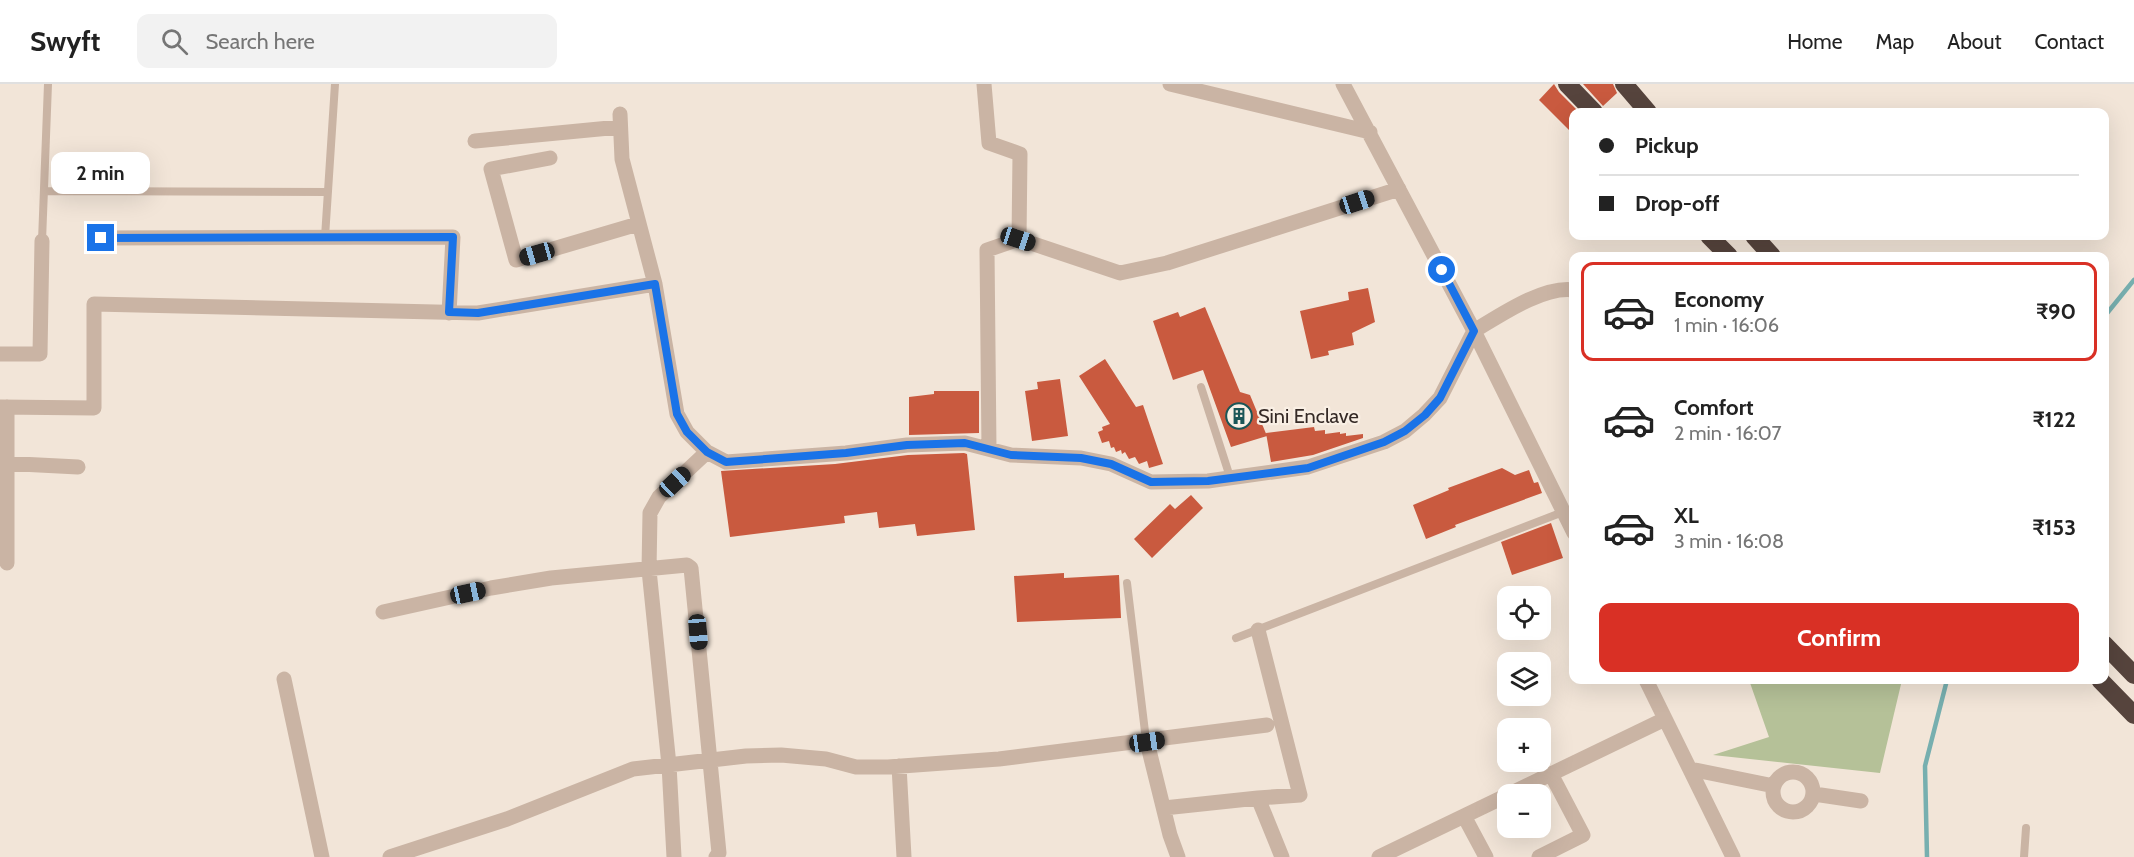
<!DOCTYPE html>
<html lang="en">
<head>
<meta charset="utf-8">
<style>
	body { margin:0; font-family:Cabin,sans-serif; background:#f2f2f2; color:#222; height:100vh; display:flex; flex-direction:column; font-size:22px; white-space:nowrap }
	* { box-sizing:border-box; margin:0 }
	p { font-size:20px; color:#767676 }
	.icon { flex:none; width:33px; height:33px; fill:none; stroke:currentColor; stroke-width:2; stroke-linecap:round; stroke-linejoin:round }
	.map { position:relative; flex:1; overflow:hidden }
	.sheet { position:absolute; left:1569px; top:168px; width:540px; height:432px; display:flex; flex-direction:column; background:#fff; border-radius:12px; box-shadow:0 6px 24px #0002 }
	.sheet>* { flex:none }
	.hud { position:absolute; left:1569px; top:24px; width:540px; height:132px; border-radius:12px; box-shadow:0 6px 24px #0002; display:grid; align-content:center; height:132px; padding:0 30px; background:#fff }
	.controls { position:absolute; left:1497px; top:502px; display:grid; gap:12px }
	.controls a { display:grid; place-items:center; width:54px; height:54px; border-radius:12px; background:#fff; box-shadow:0 6px 24px #0002; font-size:30px }
	.end { position:absolute; width:27px; height:27px; margin:-14px; border:8px solid #1a73e8; background:#fff; box-shadow:0 0 0 3px #fff }
	.from { border-radius:50% }
	.bubble { position:absolute; height:42px; border-radius:12px; background:#fff; box-shadow:0 6px 24px #0002; font-size:20px; font-weight:800; line-height:42px; text-align:center }
	.car { position:absolute; width:18px; height:36px; margin:-18px -9px; border-radius:8px; box-shadow:0 0 4px 2px #0007; background:linear-gradient(#222 24%,#8ab4d8 0 40%,#222 0 76%,#8ab4d8 0 86%,#222 0) }
	.hud b { display:flex; align-items:center; gap:21px; height:57px; font-size:22px }
	.hud b+b { border-top:2px solid #e0e0e0 }
	.hud i { width:15px; height:15px; background:#222 }
	ul { padding:10px 0 0; list-style:none }
	li { display:flex; align-items:center; gap:18px; height:99px; margin:0 12px 9px; padding:0 18px; border:3px solid transparent; border-radius:12px }
	li div { flex:1 }
	li b { display:block; font-size:22px }
	li em { font-style:normal; font-weight:800 }
	li.on { border-color:#d93025 }
	li>.icon { width:54px; height:54px; stroke-width:1.5 }
	.cta { display:flex; gap:12px; margin-top:auto; padding:12px 30px }
	.cta a { flex:1; height:69px; border-radius:12px; background:#d93025; color:#fff; font-size:24px; font-weight:800; line-height:69px; text-align:center }
	header { display:flex; align-items:center; gap:36px; box-sizing:border-box; height:84px; padding:0 30px; background:#fff; border-bottom:2px solid #e0e0e0 }
	header strong { font-size:28px }
	nav { display:flex; gap:33px; margin-inline-start:auto; font-size:21px }
	.search { width:420px; height:54px; background:#f2f2f2; display:flex; align-items:center; gap:15px; box-sizing:border-box; padding:0 21px; border-radius:12px; color:#767676; font-size:22px }
	.map>svg:first-child { display:block }
	.green { fill:#b5c198 }
	.lines { fill:none; stroke-linecap:round; stroke-linejoin:round }
	.stream { stroke:#77afaf; stroke-width:4.5 }
	.building { fill:#c95a3f }
	.lane { stroke:#cab4a4; stroke-width:8 }
	.street { stroke:#cab4a4; stroke-width:15 }
	.highway { stroke:#56443d; stroke-width:18 }
	.route { stroke:#1a73e8; stroke-width:8 }
	.labels { text-anchor:middle; stroke-width:4.5; stroke-linejoin:round; paint-order:stroke }
	.poi-label { font-size:20px; fill:#352a26; stroke:#f9efe4; text-anchor:start }
</style>
</head>
<body>
<header>
<strong>Swyft</strong>
<div class="search"><svg class="icon" aria-label="search" viewBox="0 0 24 24"><circle cx="10" cy="10" r="6"/><path d="M15 15l6 6"/></svg>Search here</div>
<nav><a>Home</a><a>Map</a><a>About</a><a>Contact</a></nav>
</header>
<div class="map">
<svg width="2134" height="773" viewBox="0 0 2134 773">
	<rect width="100%" height="100%" fill="#f2e5d8"/>
	<!-- green -->
	<path class="green" d="M1749 596H1902L1880 689 1713 671 1769 653Z"/>
	<g class="lines">
		<!-- stream -->
		<path class="stream" d="M2104 233 2134 196
			M1927 773 1925 682 1947 596"/>
	</g>
	<!-- building -->
	<path class="building" d="M1554 0 1559 8 1579 28H1574V51L1539 16Z
		M1583 0H1613L1617 9 1603 22Z
		M1368 204 1375 238 1352 249 1354 261 1328 267 1329 271 1311 275 1300 227 1349 216 1348 208Z
		M1205 223 1240 308 1250 311 1267 352 1231 363 1203 286 1173 296 1153 237 1178 228 1180 233Z
		M1105 275 1136 323 1143 321 1163 380 1149 384 1147 377 1139 380 1135 373 1129 375 1125 368 1122 370 1121 366 1116 368 1114 363 1111 364 1109 357 1102 359 1098 348 1103 346 1102 343 1110 340 1079 292Z
		M1060 295 1068 352 1032 357 1025 307 1038 305 1037 298Z
		M934 307H979V349L909 351V313L934 310Z
		M1314 343 1315 347 1325 346V350L1340 348V350L1346 349V352L1363 350V354L1313 371 1271 378 1266 349Z
		M964 369 967 370 975 446 917 452 915 440 879 444 877 428 844 432 845 439 730 453 721 387 835 380 908 371Z
		M1502 384 1515 391 1529 386 1534 399 1538 398 1542 409 1455 441 1456 443 1426 455 1413 421 1449 406 1448 404Z
		M1191 411 1203 424 1152 474 1134 455 1170 420 1175 425Z
		M1551 439 1563 474 1512 491 1501 458Z
		M1064 489V494L1119 491 1121 534 1017 538 1014 492Z"/>
	<g class="lines">
		<!-- lane -->
		<path class="lane" d="M45 107 328 108
			M325 153 335 0
			M42 157 48 0
			M1201 303 1230 393
			M1127 499 1146 656
			M1236 554 1563 428
			M2024 773 2026 744"/>
		<!-- street -->
		<path class="street" d="M984 0 989 59 1020 70 1019 155
			M1170 0 1370 48
			M620 30 622 75 655 200 677 330 687 348 707 368 726 378 846 369 907 361 965 359 1011 371 1081 374 1111 380 1151 398 1208 397 1308 383 1384 358 1405 347 1424 331 1440 314 1474 247 1343 0
			M475 57 620 43
			M550 74 491 85 516 176 638 140
			M101 154 453 153 449 229
			M1574 206C1544 201 1499 232 1474 247L1574 449
			M0 270H40L42 157
			M0 323 94 324V220L478 229 655 200
			M989 365 987 166 1019 155 1120 189 1167 179 1399 105
			M0 379 78 383
			M7 479V323
			M383 528 491 504 551 494 687 481 691 484 719 769 716 773
			M1258 546 1300 711 1258 714
			M284 595 322 773
			M1646 596 1733 773
			M1147 658 1170 751 1178 773
			M899 682 904 773
			M1690 685 1774 702
			M1773 708a20 20 0 1 1 40 0a20 20 0 1 1-40 0Z
			M1814 710 1861 717
			M1164 724 1258 714 1282 773
			M1464 732 1486 773
			M390 773 507 735 633 685 746 672 781 671 826 675 856 683H888L999 675 1267 641
			M674 773 669 681 649 486 650 429 659 413 707 368
			M1379 773 1665 635
			M1539 773 1583 751 1551 690"/>
		<!-- highway -->
		<path class="highway" d="M1567 0 1594 28
			M1624 0 1648 28
			M1709 152 1729 172
			M1754 152 1772 172
			M2104 560 2134 591
			M2100 596 2134 631"/>
	</g>
	<g class="lines">
		<!-- route -->
		<path class="route" d="M101 154 453 153 449 228 478 229 655 200 677 330 687 348 707 368 726 378 846 369 907 361 965 359 1011 371 1081 374 1111 380 1151 398 1208 397 1308 384 1384 358 1405 347 1425 331 1440 314 1474 247 1442 186"/>
	</g>
	<!-- icons -->
	<defs>
		<g id="building-ring" transform="scale(1.35)"><circle r="9.5" fill="#f9efe4" stroke="#1b5657" stroke-width="1.5"/><path d="M-4-6H4V6H1V3H-1V6H-4ZM-2.5-4.3h1.7v1.8h-1.7ZM.8-4.3h1.7v1.8H.8ZM-2.5-1h1.7V.8h-1.7ZM.8-1h1.7V.8H.8Z" fill="#1b5657"/></g>
	</defs>
	<g fill-rule="evenodd">
		<use href="#building-ring" x="1239" y="332"/>
	</g>
	<g class="labels">
		<!-- poi labels -->
		<g class="poi-label">
			<text x="1258" y="339">Sini Enclave</text>
		</g>
	</g>
</svg>
<div class="controls">
<a><svg class="icon" aria-label="locate" viewBox="0 0 24 24"><circle cx="12" cy="12" r="6"/><path d="M12 2v4M12 18v4M2 12h4M18 12h4"/></svg></a>
<a><svg class="icon" aria-label="layers" viewBox="0 0 24 24"><path d="M12 4l9 5-9 5-9-5zM3 14l9 5 9-5"/></svg></a>
<a>+</a>
<a>−</a>
</div>
<i class="end from" style="left:1442px;top:186px"></i>
<i class="end" style="left:101px;top:154px"></i>
<div class="bubble" style="left:51px;top:68px;width:99px">2 min</div>
<i class="car" style="left:1357px;top:118px;rotate:72deg"></i>
<i class="car" style="left:1018px;top:155px;rotate:108deg"></i>
<i class="car" style="left:537px;top:170px;rotate:254deg"></i>
<i class="car" style="left:675px;top:398px;rotate:47deg"></i>
<i class="car" style="left:468px;top:509px;rotate:78deg"></i>
<i class="car" style="left:698px;top:548px;rotate:175deg"></i>
<i class="car" style="left:1147px;top:658px;rotate:82deg"></i>
<div class="hud">
<b><i class="from"></i>Pickup</b>
<b><i></i>Drop-off</b>
</div>
<section class="sheet">
<ul>
<li class="on"><svg class="icon" aria-label="car" viewBox="0 0 24 24"><path d="M5 17H2v-5l4-1 3-4h7l3 4 3 1v5h-3M9 17h6M6 11h13"/><circle cx="7" cy="17" r="2"/><circle cx="17" cy="17" r="2"/></svg><div><b>Economy</b><p>1 min · 16:06</p></div><em>₹90</em></li>
<li><svg class="icon" aria-label="car" viewBox="0 0 24 24"><path d="M5 17H2v-5l4-1 3-4h7l3 4 3 1v5h-3M9 17h6M6 11h13"/><circle cx="7" cy="17" r="2"/><circle cx="17" cy="17" r="2"/></svg><div><b>Comfort</b><p>2 min · 16:07</p></div><em>₹122</em></li>
<li><svg class="icon" aria-label="car" viewBox="0 0 24 24"><path d="M5 17H2v-5l4-1 3-4h7l3 4 3 1v5h-3M9 17h6M6 11h13"/><circle cx="7" cy="17" r="2"/><circle cx="17" cy="17" r="2"/></svg><div><b>XL</b><p>3 min · 16:08</p></div><em>₹153</em></li>
</ul>
<div class="cta"><a>Confirm</a></div>
</section>
</div>
</body>
</html>
